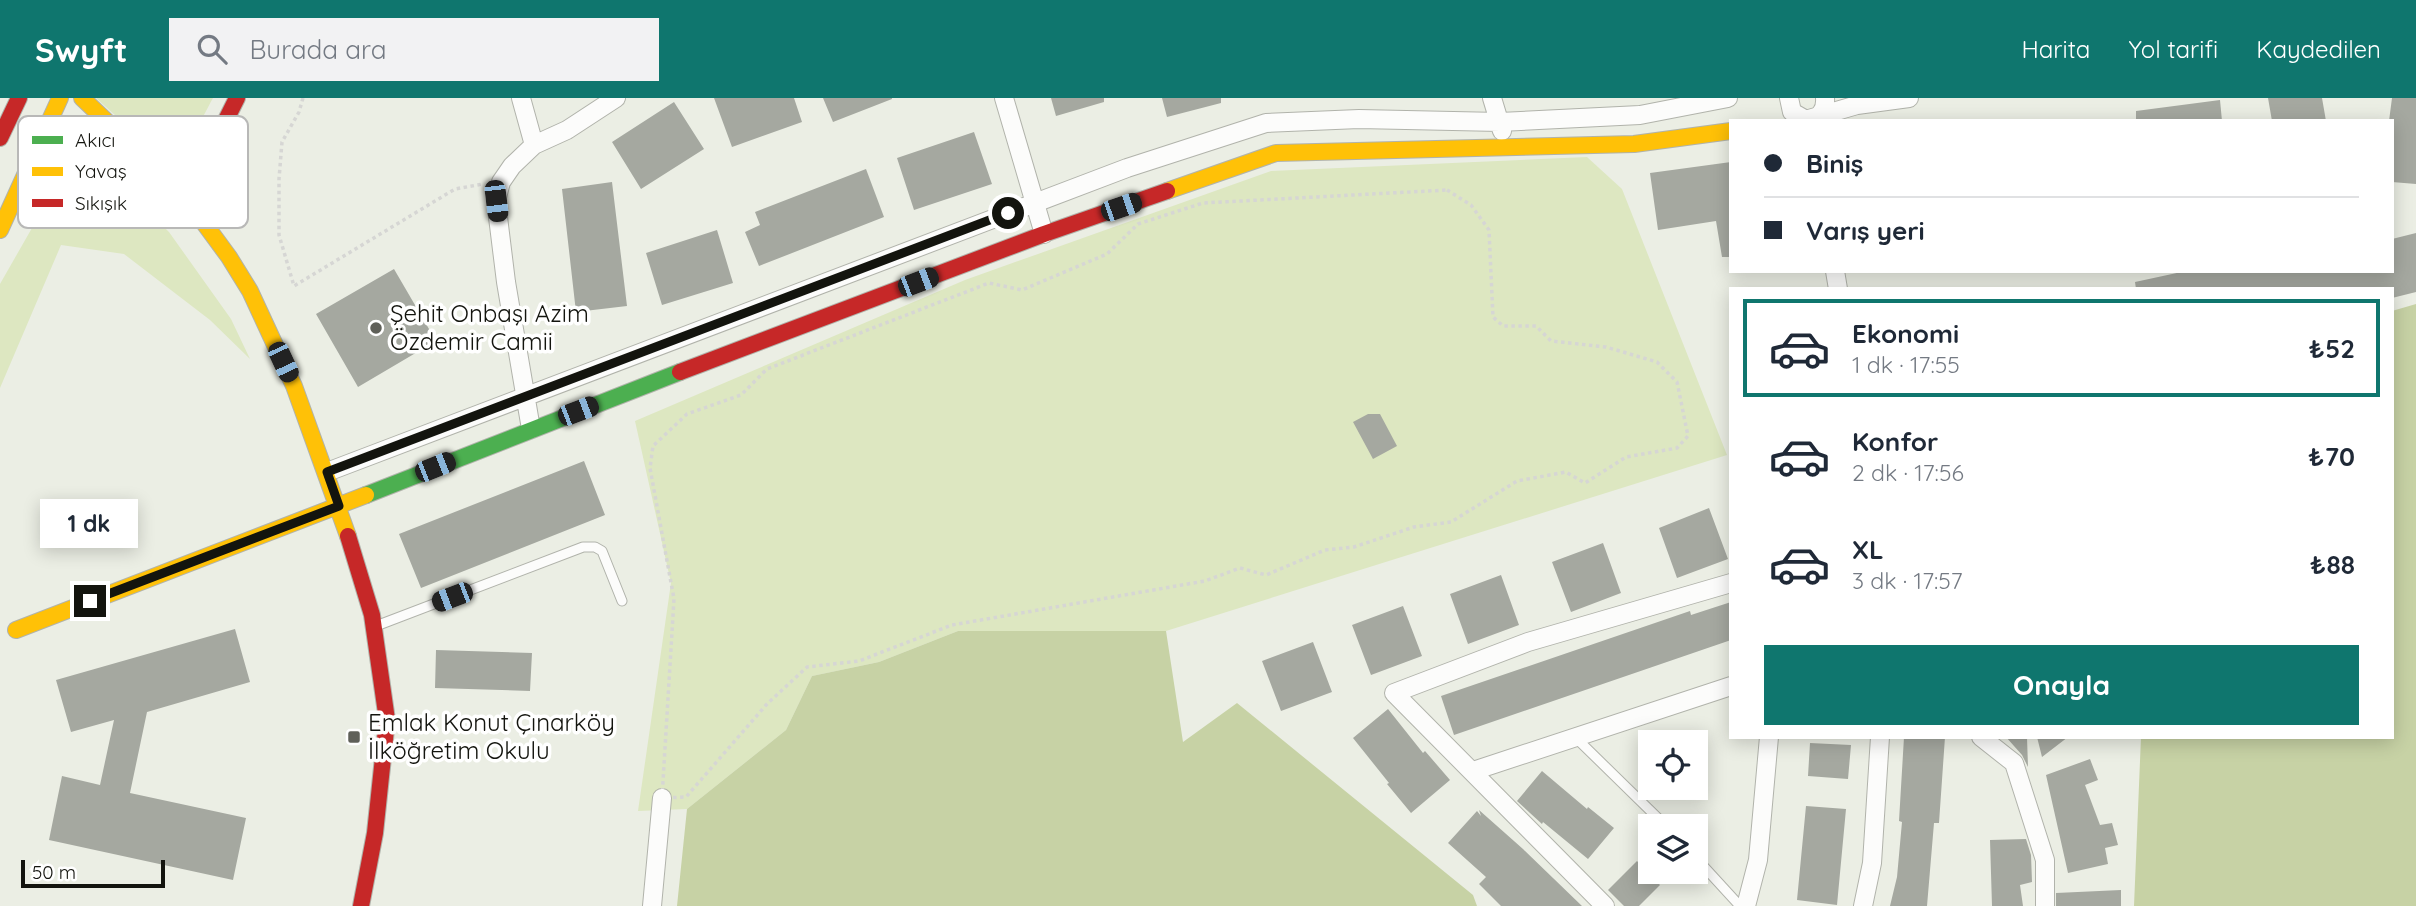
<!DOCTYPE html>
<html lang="tr">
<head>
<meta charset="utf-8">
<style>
	body { margin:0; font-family:Quicksand,sans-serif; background:#f2f2f3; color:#1f2937; height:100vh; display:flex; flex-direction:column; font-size:26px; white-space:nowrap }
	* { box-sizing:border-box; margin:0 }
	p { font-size:23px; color:#747a83 }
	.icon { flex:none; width:38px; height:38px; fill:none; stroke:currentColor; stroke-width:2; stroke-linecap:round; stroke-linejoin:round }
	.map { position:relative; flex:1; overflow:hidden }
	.sheet { position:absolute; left:1729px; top:189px; width:665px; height:452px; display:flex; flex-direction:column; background:#fff; border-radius:0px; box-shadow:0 4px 18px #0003 }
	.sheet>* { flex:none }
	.guide { position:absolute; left:1729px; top:21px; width:665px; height:154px; border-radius:0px; box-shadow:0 4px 18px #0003; display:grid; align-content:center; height:154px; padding:0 35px; background:#fff }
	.controls { position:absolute; left:1638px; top:632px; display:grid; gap:14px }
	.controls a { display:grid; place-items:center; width:70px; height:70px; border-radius:0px; background:#fff; box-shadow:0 4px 18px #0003; font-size:35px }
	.scale { position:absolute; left:21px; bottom:18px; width:144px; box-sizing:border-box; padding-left:7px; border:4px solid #13140e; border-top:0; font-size:19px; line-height:24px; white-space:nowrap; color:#13140e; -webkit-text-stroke:5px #fff; paint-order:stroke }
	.end { position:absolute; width:32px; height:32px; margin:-16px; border:9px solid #13140e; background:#fff; box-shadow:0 0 0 4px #fff }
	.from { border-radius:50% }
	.bubble { position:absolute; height:49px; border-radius:0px; background:#fff; box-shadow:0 4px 18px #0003; font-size:23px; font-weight:700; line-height:49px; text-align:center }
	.car { position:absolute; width:21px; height:42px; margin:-21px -10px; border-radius:9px; box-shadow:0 0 5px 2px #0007; background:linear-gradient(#222 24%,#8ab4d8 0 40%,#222 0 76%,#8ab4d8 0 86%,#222 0) }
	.guide b { display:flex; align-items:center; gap:24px; height:66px; font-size:26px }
	.guide b+b { border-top:2px solid #e0e1e3 }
	.guide i { width:18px; height:18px; background:#1f2937 }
	ul { padding:12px 0 0; list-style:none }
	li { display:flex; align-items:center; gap:21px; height:98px; margin:0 14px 10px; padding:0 21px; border:4px solid transparent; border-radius:0px }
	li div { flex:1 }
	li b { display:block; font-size:26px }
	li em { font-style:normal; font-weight:700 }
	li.current { border-color:#0f766e }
	li>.icon { width:63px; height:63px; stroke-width:1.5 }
	.primary-button { display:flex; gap:14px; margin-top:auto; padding:14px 35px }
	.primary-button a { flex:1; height:80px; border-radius:0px; background:#0f766e; color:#fff; font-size:28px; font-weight:700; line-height:80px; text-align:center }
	header { display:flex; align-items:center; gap:42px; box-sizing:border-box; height:98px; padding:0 35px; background:#0f766e; color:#fff }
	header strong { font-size:33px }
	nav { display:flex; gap:38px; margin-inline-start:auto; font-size:24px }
	.search { width:490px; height:63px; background:#f2f2f3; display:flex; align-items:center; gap:18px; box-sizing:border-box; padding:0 24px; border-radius:0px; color:#747a83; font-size:26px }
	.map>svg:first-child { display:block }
	.green { fill:#dde7c1 }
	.forest { fill:#c7d2a5 }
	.building { fill:#a5a8a0 }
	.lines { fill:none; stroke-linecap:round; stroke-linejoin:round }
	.lane-casing { stroke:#b1b3ab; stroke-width:11 }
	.street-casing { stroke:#b1b3ab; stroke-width:20 }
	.fast-casing { stroke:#b1b3ab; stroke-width:18 }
	.slow-casing { stroke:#b1b3ab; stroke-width:18 }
	.jam-casing { stroke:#b1b3ab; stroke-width:18 }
	.path { stroke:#d6d6d4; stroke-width:3.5; stroke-dasharray:3.5 3.5; stroke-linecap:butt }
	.lane { stroke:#fcfcfb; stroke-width:9 }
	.street { stroke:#fcfcfb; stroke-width:18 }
	.fast { stroke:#4caf50; stroke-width:16 }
	.slow { stroke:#ffc107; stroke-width:16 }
	.jam { stroke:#c62828; stroke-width:16 }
	.route { stroke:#13140e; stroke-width:9 }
	.poi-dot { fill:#5f6059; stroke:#fff; stroke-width:2.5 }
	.labels { text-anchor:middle; stroke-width:7; stroke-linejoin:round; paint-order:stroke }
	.poi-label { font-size:24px; fill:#13140e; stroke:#fff; text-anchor:start }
	.key { fill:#fff; stroke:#b8b8b7; stroke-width:2 }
	.key-label { font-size:19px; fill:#13140e }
</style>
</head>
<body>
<header>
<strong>Swyft</strong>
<div class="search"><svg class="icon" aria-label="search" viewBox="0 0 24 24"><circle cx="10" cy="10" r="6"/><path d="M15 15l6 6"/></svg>Burada ara</div>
<nav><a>Harita</a><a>Yol tarifi</a><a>Kaydedilen</a></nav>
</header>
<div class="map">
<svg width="2416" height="808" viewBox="0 0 2416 808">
	<rect width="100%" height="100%" fill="#ebeee4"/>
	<!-- green -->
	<path class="green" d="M96 0H213C201 21 186 61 156 54Z
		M76 43 169 134 231 221 250 261 210 222 124 156 61 147 0 290V186L60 81Z
		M1587 59 1622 91 1727 357 1166 533H958L879 564 812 578 786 632 687 711 638 713 671 485 635 323 965 182 1271 73Z"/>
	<!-- forest -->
	<path class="forest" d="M2416 206V808H2134L2141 639H2392V213Z
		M958 533H1166L1183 644 1237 605 1473 797 1477 808H677L687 711 786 632 812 578 879 564Z"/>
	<!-- building -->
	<path class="building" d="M714 0H794L802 24 732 49Z
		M823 0H892V1L833 24Z
		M1051 0H1104V4L1056 18Z
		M1162 0H1221V5L1167 19Z
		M2268 0H2322L2326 23H2272Z
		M2392 0H2416V86L2392 84V23H2389Z
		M2220 2 2222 23H2136V13Z
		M674 4 704 51 641 91 612 44Z
		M974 34 992 86 914 112 897 60Z
		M1731 64V159H1722L1716 123 1658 132 1650 75Z
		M866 71 884 119 759 168 745 134 760 127 755 114Z
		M612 84 627 208 576 214 562 91Z
		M717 132 733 185 662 207 646 155Z
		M2416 135V194L2392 200V191H2136L2135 184 2186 173H2392V141Z
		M394 171 436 243 358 289 316 216Z
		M1368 316H1380L1397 348 1373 361 1353 324Z
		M584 363 605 417 421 490 399 436Z
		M1709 410 1728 461 1677 480 1659 430Z
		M1603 445 1621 495 1571 514 1552 464Z
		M1501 477 1519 527 1468 546 1450 496Z
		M1731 504V542L1454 637 1441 598 1690 513 1691 517Z
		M1403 508 1422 558 1371 577 1352 527Z
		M235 531 250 584 147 614 130 695 246 720 233 782 49 742 62 678 100 687 114 622 71 634 56 582Z
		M1313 544 1332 594 1281 613 1262 563Z
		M436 552 532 555 530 593 435 590Z
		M1388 611 1423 655 1425 653 1450 682 1411 715 1387 686 1389 685 1353 640Z
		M1904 639H1945L1939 725H1934L1927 808H1890L1897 779 1902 724 1899 723Z
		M2006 639H2027L2028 669 2022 657Z
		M2037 639H2068L2042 659Z
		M1810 645 1851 647 1848 681 1808 678Z
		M2090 661 2098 682 2085 687 2100 727 2112 725 2118 747 2105 750 2108 766 2068 775 2046 677Z
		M1542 673 1587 711 1588 709 1614 730 1588 761 1543 724 1542 726 1517 703Z
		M1806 708 1846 711 1837 807 1797 802Z
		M1479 712 1523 751 1582 808H1501L1479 786 1486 779 1448 745 1477 713 1481 718Z
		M2026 741 2031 757 2032 784 2020 787 2023 808H1992L1990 742Z
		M1637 763 1660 787 1639 808H1624L1608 792Z
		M2121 792V808H2056V795Z"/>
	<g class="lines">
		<!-- lane casing -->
		<g class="lane-casing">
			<path id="lane" d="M376 528 583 449H595L602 453 622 503
				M1576 640 1666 728
				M1696 760 1740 808"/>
		</g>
		<!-- street casing -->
		<g class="street-casing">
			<path id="street" d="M521 0 534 47
				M1004 0 1044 136
				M1492 0 1502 33
				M1789 0 1792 14 1806 22C1819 21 1826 13 1825 0
				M1802 23 1857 7 1909 0
				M1835 173 1838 191
				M531 331 506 184 496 103 501 84 512 68 534 47 567 32 616 0
				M327 374 1127 70 1266 25 1359 21 1500 24 1640 17 1728 0
				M1981 639 2014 665 2045 762V808
				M1473 673 1731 588
				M652 808 662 700
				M1605 808 1394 595 1528 544 1731 485
				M1746 808 1758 762 1769 639
				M1863 808 1872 765 1880 639"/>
		</g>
		<!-- fast casing -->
		<g class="fast-casing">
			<path id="fast" d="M366 397 680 274"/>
		</g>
		<!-- slow casing -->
		<g class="slow-casing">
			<path id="slow" d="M82 0 182 95 229 159 250 193 294 288 348 438
				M1167 93 1276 55 1634 46 1731 33
				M0 132 60 0
				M16 532 366 397"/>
		</g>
		<!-- jam casing -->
		<g class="jam-casing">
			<path id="jam" d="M0 40 19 0
				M182 95 216 42 237 0
				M680 274 1044 136 1167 93
				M348 438 372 517 387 622 375 735 361 808"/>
		</g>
		<!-- path -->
		<path class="path" d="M303 0 299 14 282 44 279 81V137L294 188 455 91 483 86
			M1447 92 1471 107 1489 132 1493 219 1503 228H1536L1551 243 1606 249 1657 264 1677 284 1688 338 1677 350 1626 359 1585 385 1566 374 1517 383 1451 424 1414 429 1354 449 1325 452 1266 477 1240 470 1205 483 952 527 859 563 807 569 767 606 686 699 662 700 674 501 650 370 653 348 687 316 741 297 767 271 989 185 1022 192 1107 156 1138 126 1203 105Z"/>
		<!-- lane -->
		<use href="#lane" class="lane"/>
		<!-- street -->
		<use href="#street" class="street"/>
		<!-- fast -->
		<use href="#fast" class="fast"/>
		<!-- slow -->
		<use href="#slow" class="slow"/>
		<!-- jam -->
		<use href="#jam" class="jam"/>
	</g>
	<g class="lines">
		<!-- route -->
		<path class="route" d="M90 503 339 408 327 374 1008 115"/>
	</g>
	<!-- markers -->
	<g class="poi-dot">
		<circle cx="376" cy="230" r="7"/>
		<rect x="347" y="632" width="14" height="14" rx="3.5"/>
	</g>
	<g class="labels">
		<!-- poi labels -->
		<g class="poi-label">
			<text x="390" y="224">Şehit Onbaşı Azim<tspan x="390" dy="28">Özdemir Camii</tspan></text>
			<text x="368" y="633">Emlak Konut Çınarköy<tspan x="368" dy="28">İlköğretim Okulu</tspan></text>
		</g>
	</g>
	<!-- legend -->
	<rect x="18" y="18" width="230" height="112" rx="10" class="key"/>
	<rect x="32" y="38" width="31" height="8" fill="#4caf50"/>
	<rect x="32" y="69" width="31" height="9" fill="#ffc107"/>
	<rect x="32" y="101" width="31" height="8" fill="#c62828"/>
	<g class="key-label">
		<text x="75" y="49">Akıcı</text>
		<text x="75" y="80">Yavaş</text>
		<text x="75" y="112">Sıkışık</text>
	</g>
</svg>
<div class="controls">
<a><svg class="icon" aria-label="locate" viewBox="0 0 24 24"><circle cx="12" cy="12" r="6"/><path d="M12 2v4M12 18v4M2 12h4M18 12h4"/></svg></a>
<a><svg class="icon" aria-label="layers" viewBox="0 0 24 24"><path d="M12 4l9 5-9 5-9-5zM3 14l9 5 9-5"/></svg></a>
</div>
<div class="scale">50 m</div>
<i class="end from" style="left:1008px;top:115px"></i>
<i class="end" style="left:90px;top:503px"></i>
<div class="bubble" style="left:40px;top:401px;width:98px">1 dk</div>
<i class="car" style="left:496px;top:103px;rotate:173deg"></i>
<i class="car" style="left:1121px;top:109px;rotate:71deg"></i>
<i class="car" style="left:918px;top:184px;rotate:69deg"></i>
<i class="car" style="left:283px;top:264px;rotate:155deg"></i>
<i class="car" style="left:578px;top:313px;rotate:69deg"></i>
<i class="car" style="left:435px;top:369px;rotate:68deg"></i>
<i class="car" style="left:452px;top:499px;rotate:249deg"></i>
<div class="guide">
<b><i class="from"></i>Biniş</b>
<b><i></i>Varış yeri</b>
</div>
<section class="sheet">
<ul>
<li class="current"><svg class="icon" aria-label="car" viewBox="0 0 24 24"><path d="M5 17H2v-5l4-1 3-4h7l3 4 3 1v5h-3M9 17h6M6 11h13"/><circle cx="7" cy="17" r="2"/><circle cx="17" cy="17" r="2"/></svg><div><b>Ekonomi</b><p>1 dk · 17:55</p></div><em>₺52</em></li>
<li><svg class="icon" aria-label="car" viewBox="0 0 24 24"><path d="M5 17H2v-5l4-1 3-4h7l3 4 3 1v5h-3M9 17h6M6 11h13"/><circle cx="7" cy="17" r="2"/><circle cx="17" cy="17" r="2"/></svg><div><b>Konfor</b><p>2 dk · 17:56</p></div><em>₺70</em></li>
<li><svg class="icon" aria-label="car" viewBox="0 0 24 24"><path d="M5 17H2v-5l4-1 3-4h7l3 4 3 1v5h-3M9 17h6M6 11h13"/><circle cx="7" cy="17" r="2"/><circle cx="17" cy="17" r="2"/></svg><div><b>XL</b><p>3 dk · 17:57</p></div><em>₺88</em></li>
</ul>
<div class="primary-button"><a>Onayla</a></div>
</section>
</div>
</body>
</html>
